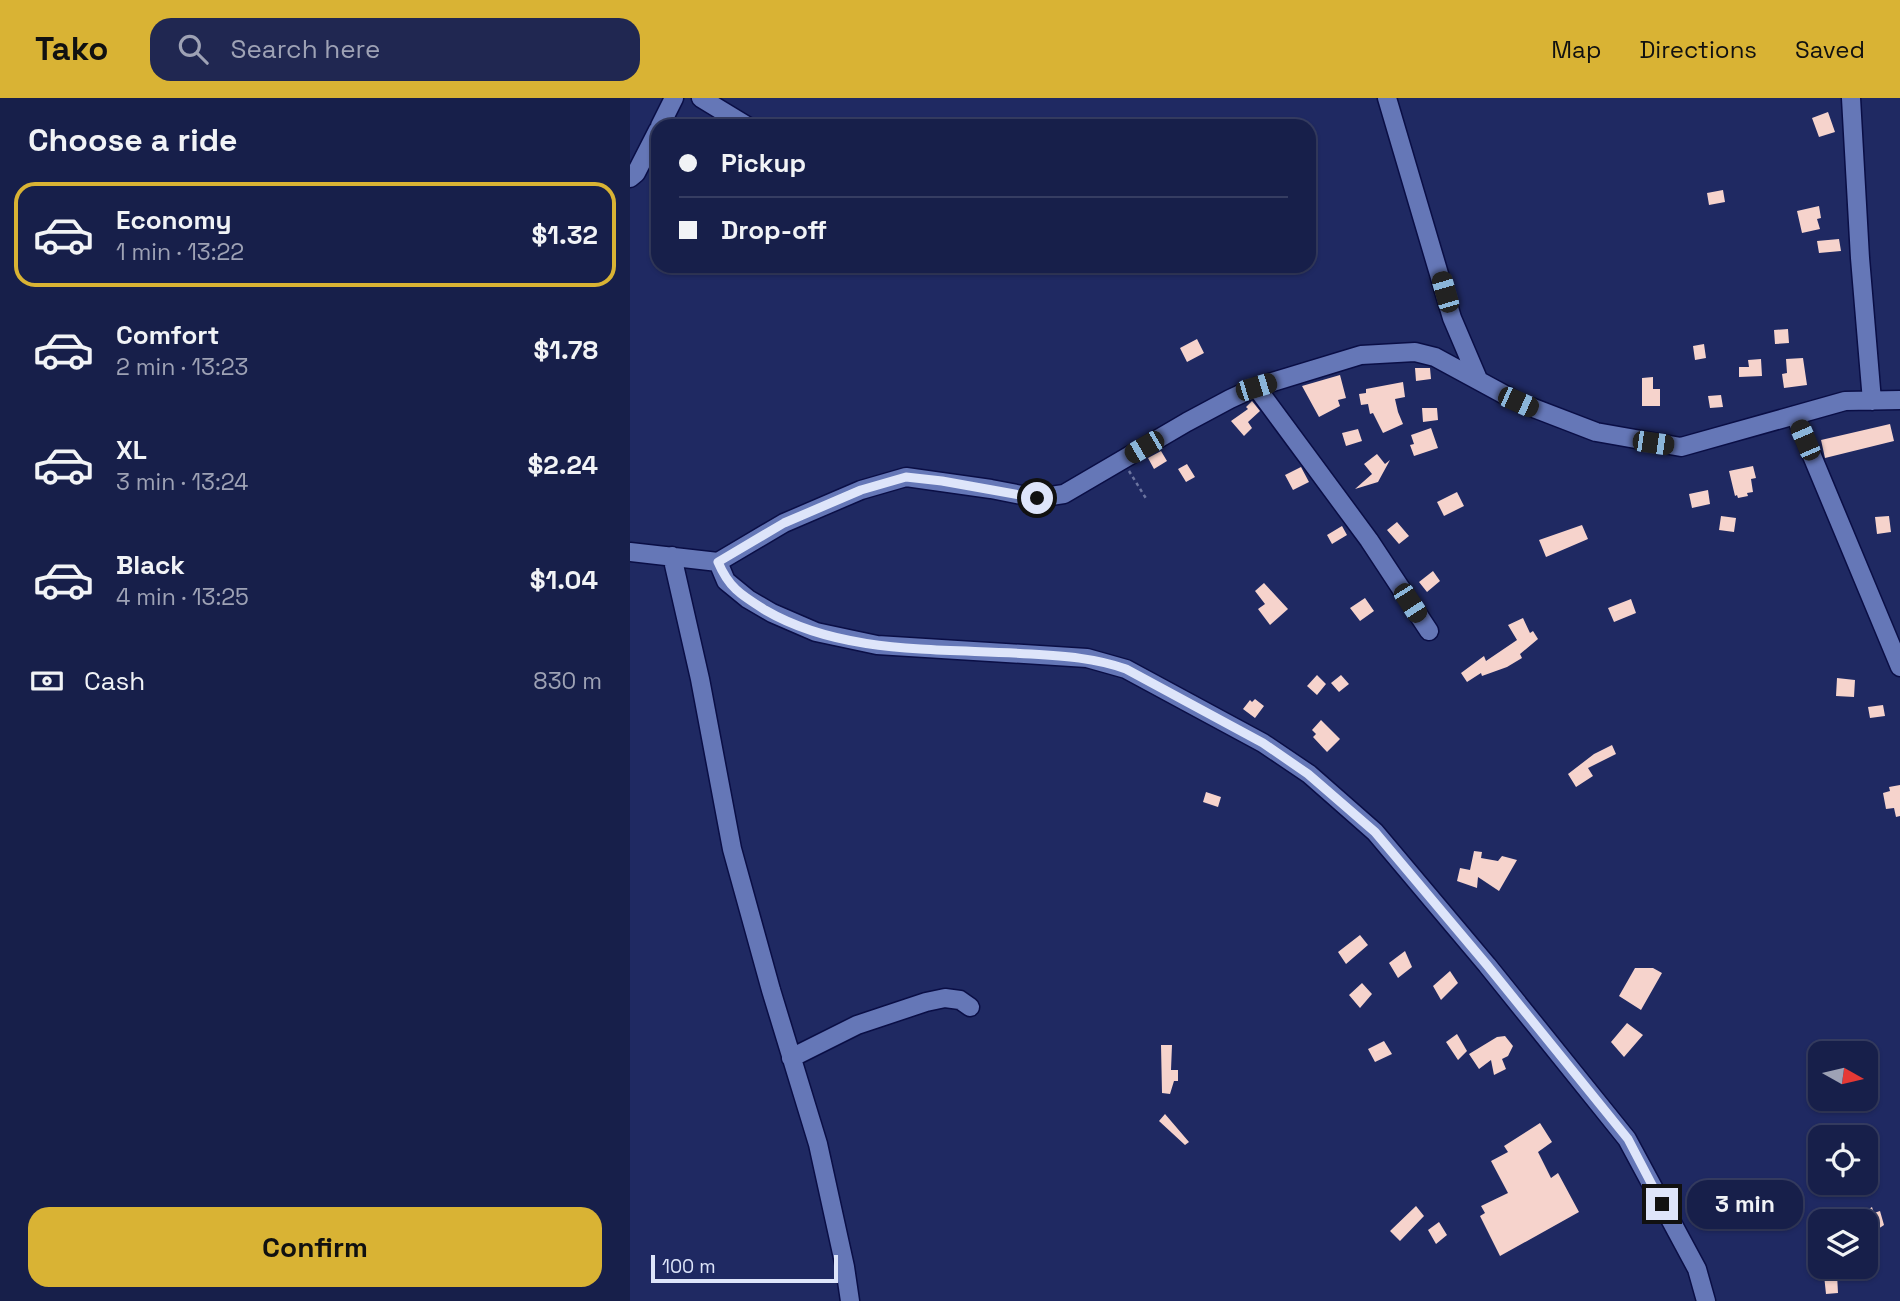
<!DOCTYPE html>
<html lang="en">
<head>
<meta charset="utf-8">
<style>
	body { margin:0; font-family:"Space Grotesk",sans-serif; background:#202751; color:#f1f3f6; height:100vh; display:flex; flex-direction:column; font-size:26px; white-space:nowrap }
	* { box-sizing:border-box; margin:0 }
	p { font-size:23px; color:#9ea2b5 }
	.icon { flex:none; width:38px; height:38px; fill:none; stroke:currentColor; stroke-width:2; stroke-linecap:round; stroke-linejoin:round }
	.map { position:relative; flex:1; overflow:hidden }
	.side { display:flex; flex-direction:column; background:#171f4a; width:630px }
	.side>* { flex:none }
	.guide { position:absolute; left:21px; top:21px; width:665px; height:154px; border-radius:21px; box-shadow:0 2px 5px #0004,0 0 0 2px #363d62; display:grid; align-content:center; height:154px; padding:0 28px; background:#171f4a }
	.needle { width:46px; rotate:98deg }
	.tools { position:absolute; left:1178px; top:943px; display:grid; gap:14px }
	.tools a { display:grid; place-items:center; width:70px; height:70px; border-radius:14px; background:#171f4a; box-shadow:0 2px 5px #0004,0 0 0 2px #363d62; font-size:35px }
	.scale { position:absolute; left:21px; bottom:18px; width:187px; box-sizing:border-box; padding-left:7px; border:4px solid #dee5fa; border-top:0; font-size:19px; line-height:24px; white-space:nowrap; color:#dee5fa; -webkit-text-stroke:5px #1f2962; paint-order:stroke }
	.end { position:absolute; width:32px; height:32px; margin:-16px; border:9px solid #dee5fa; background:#111; box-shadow:0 0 0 4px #111 }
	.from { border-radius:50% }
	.bubble { position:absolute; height:49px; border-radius:21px; background:#171f4a; box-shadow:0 2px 5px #0004,0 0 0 2px #363d62; font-size:23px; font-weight:800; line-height:49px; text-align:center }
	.car { position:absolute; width:21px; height:42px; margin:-21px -10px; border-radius:9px; box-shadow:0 0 5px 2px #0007; background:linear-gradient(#222 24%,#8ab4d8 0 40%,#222 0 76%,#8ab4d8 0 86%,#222 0) }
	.guide b { display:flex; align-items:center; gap:24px; height:66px; font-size:26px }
	.guide b+b { border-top:2px solid #363d62 }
	.guide i { width:18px; height:18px; background:#f1f3f6 }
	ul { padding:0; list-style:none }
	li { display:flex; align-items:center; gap:21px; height:105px; margin:0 14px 10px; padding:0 14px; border:4px solid transparent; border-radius:21px }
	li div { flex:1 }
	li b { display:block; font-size:26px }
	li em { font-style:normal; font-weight:800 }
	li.active { border-color:#d9b334 }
	li>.icon { width:63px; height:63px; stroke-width:1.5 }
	h2 { padding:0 28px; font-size:32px; line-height:84px }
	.pay { display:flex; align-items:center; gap:18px; height:77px; padding:0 28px; font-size:26px }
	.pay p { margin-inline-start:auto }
	.primary-button { display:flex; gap:14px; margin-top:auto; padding:14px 28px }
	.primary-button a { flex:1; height:80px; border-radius:21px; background:#d9b334; color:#111; font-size:28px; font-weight:800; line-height:80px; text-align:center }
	header { display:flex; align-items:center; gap:42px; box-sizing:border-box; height:98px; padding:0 35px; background:#d9b334; color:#111 }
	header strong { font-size:33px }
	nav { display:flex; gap:38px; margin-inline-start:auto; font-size:24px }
	.search { width:490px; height:63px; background:#202751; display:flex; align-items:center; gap:18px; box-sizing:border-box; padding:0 24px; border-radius:21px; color:#9ea2b5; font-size:26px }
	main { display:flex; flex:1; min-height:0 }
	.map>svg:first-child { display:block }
	.building { fill:#f6d3cc }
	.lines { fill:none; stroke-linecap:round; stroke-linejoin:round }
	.minor-casing { stroke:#0a0e45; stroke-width:21 }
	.path { stroke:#6b749f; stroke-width:2.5; stroke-dasharray:3.5 3.5; stroke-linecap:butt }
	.minor { stroke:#6577b7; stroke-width:18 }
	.route { stroke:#dee5fa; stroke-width:9 }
</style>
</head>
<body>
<header>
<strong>Tako</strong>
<div class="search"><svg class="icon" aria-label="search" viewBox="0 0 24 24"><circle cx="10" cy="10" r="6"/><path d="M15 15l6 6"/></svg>Search here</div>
<nav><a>Map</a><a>Directions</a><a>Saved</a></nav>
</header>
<main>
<section class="side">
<h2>Choose a ride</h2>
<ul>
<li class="active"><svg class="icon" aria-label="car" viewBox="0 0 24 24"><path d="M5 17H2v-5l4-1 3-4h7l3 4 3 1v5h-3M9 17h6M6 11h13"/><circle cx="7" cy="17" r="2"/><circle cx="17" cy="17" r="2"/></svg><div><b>Economy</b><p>1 min · 13:22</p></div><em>$1.32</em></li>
<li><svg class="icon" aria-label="car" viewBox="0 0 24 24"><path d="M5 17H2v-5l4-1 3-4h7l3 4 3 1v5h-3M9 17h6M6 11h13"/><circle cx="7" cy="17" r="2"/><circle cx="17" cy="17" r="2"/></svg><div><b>Comfort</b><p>2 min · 13:23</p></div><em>$1.78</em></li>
<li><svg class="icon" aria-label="car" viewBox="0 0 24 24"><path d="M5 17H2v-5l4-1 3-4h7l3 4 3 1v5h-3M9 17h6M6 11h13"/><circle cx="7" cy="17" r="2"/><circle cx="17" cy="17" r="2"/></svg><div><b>XL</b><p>3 min · 13:24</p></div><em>$2.24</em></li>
<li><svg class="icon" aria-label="car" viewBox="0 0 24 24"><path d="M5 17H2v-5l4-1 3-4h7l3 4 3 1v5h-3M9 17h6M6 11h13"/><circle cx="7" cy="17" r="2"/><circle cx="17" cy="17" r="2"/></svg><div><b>Black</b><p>4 min · 13:25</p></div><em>$1.04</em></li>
</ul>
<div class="pay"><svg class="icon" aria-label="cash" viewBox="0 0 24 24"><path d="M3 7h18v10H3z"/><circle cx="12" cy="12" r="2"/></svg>Cash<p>830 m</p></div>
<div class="primary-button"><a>Confirm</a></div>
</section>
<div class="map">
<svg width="1270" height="1203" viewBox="0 0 1270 1203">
	<rect width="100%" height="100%" fill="#1f2962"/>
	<!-- building -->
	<path class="building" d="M1198 14 1205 34 1189 39 1182 20Z
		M1093 92 1095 104 1079 107 1077 95Z
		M1189 108 1191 120 1187 121 1190 131 1172 135 1167 113Z
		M1209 141 1211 153 1189 155 1187 143Z
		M1158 231 1159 245 1145 246 1144 232Z
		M567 241 574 255 557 264 550 250Z
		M1074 246 1076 260 1065 262 1063 248Z
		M1173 260 1177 287 1154 290 1152 276 1157 275 1156 261Z
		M1131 261 1132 278 1109 279V269H1119L1118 262Z
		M785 270H800L801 281 786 283Z
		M710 277 716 300 708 302 710 308 689 319 672 288Z
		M1023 279V291H1030V308H1012V280Z
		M773 284 775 299 765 301 768 314 773 326 753 335 743 315 740 316 738 306 731 307 729 296 736 295V291Z
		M1091 297 1093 309 1080 310 1078 298Z
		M622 303 630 313 618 324 622 330 614 338 601 323 618 311 616 309Z
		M792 310H807L808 322 793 324Z
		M1260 326 1264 343 1195 360 1191 342Z
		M801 330 808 350 784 358 780 347 784 346 781 337Z
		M728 331 732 343 716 348 712 335Z
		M531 353 537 363 524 371 518 360Z
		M747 356 755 366 760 362 748 384 725 391 742 376 734 366Z
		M557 366 565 379 556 384 548 371Z
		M1123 368 1126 380 1121 381 1123 394 1117 395 1118 398 1108 400 1107 397 1105 398 1099 373Z
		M671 369 679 384 663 392 655 377Z
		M1078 392 1080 406 1062 410 1059 396Z
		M827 394 834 408 814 418 807 404Z
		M1091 418 1106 420 1104 434 1089 432Z
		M1259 418 1261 434 1247 436 1245 419Z
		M767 424 779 438 769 446 757 432Z
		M952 427 958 441 916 459 909 442Z
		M712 428 717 437 702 446 697 437Z
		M803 473 810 483 797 494 789 484Z
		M634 485 658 511 640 527 628 511 635 506 625 493Z
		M735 500 744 513 730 523 720 510Z
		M1001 501 1006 515 984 524 978 510Z
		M893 520 900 535 903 533 908 541 890 556 892 560 877 569 852 578 851 575 837 584 831 575 854 558 856 563 887 542 878 527Z
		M687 577 696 586 687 597 677 588Z
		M711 577 719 586 709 594 701 585Z
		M1207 580 1225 582 1224 599 1206 598Z
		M625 601 634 608 625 620 613 611 620 602 622 604Z
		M1253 607 1255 618 1240 620 1238 609Z
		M691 622 710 641 697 654 683 639 686 636 682 632Z
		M982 647 986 656 958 670 963 678 946 689 938 676 964 656Z
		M1270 687V718L1266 719 1264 710 1256 711 1253 695 1260 693 1259 689Z
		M576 694 591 699 588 709 573 704Z
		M844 753 852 754 851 760 868 763 872 758 887 762 869 793 848 779 847 790 827 783 830 770 840 772Z
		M730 837 738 847 716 866 708 854Z
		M775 853 782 869 768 880 759 865Z
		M1005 870H1023L1032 875 1011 912 989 898Z
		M820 873 828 885 811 902 803 888Z
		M732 885 742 896 730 910 719 897Z
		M997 925 1013 937 994 959 981 944Z
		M827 936 837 953 828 962 816 944Z
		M875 938 883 948 878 958 872 961 876 971 864 977 861 962 849 971 839 956 867 939Z
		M754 943 762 956 745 964 738 951Z
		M531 947H542L541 972H548V983H544L540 996 532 995Z
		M535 1016 559 1044 555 1047 529 1023Z
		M910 1025 922 1044 908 1054 921 1080 928 1075 949 1114 870 1158 850 1118 855 1115 851 1108 878 1095 861 1063 878 1054 874 1048Z
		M786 1108 794 1118 770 1143 760 1133Z
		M1242 1109 1244 1115 1250 1113 1254 1127 1236 1139V1124H1219Z
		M809 1124 817 1137 806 1146 798 1132Z
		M1207 1176 1208 1195 1196 1196 1194 1177Z"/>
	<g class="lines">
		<!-- minor casing -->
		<g class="minor-casing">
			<path id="minor" d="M71 0 117 28
				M757 0 822 220 848 281
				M1221 0 1230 160 1242 303
				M30 28 44 0
				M0 80 6 75 28 32
				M626 289 739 442 799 533
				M1165 317 1270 569
				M0 454 88 464 154 425 231 392 276 379 361 391 407 400 434 396 557 324 600 301 626 289 731 257 785 254 805 259 888 304 966 334 1051 349 1215 303 1270 302
				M42 458 70 581 102 751 141 892 188 1046 215 1169 220 1203
				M88 464 96 483 118 501 142 515 186 534 247 547 457 560 496 571 633 645 679 676 745 734 857 867 997 1041 1067 1171 1076 1203
				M161 960 227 927 296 904 315 900 330 902 340 909"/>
		</g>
		<!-- path -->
		<path class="path" d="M499 373 517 402"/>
		<!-- minor -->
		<use href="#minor" class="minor"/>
	</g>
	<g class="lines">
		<!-- route -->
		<path class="route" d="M407 400 312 383 276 379 231 392 154 425 88 464C99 490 111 497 135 512 214 558 313 550 401 556 434 558 465 560 496 571L633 645 678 676 745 734 857 867 998 1041 1032 1106"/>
	</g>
</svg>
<div class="tools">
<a><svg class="needle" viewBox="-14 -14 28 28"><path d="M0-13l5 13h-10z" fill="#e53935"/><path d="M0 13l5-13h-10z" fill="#9ea2b5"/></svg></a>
<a><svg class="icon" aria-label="locate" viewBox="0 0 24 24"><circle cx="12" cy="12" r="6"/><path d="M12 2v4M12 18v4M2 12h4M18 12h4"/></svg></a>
<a><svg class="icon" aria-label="layers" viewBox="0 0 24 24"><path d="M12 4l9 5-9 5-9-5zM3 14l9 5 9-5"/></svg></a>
</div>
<div class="scale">100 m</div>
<i class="end from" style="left:407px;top:400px"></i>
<i class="end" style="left:1032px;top:1106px"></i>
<div class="bubble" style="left:1057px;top:1082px;width:116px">3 min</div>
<i class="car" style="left:815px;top:194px;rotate:344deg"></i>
<i class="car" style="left:626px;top:289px;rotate:73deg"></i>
<i class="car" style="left:888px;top:304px;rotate:114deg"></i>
<i class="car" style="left:1175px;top:342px;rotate:337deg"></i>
<i class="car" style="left:1023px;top:345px;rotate:98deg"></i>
<i class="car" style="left:514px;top:349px;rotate:240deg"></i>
<i class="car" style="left:780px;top:505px;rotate:147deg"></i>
<div class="guide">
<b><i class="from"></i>Pickup</b>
<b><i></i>Drop-off</b>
</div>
</div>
</main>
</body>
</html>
